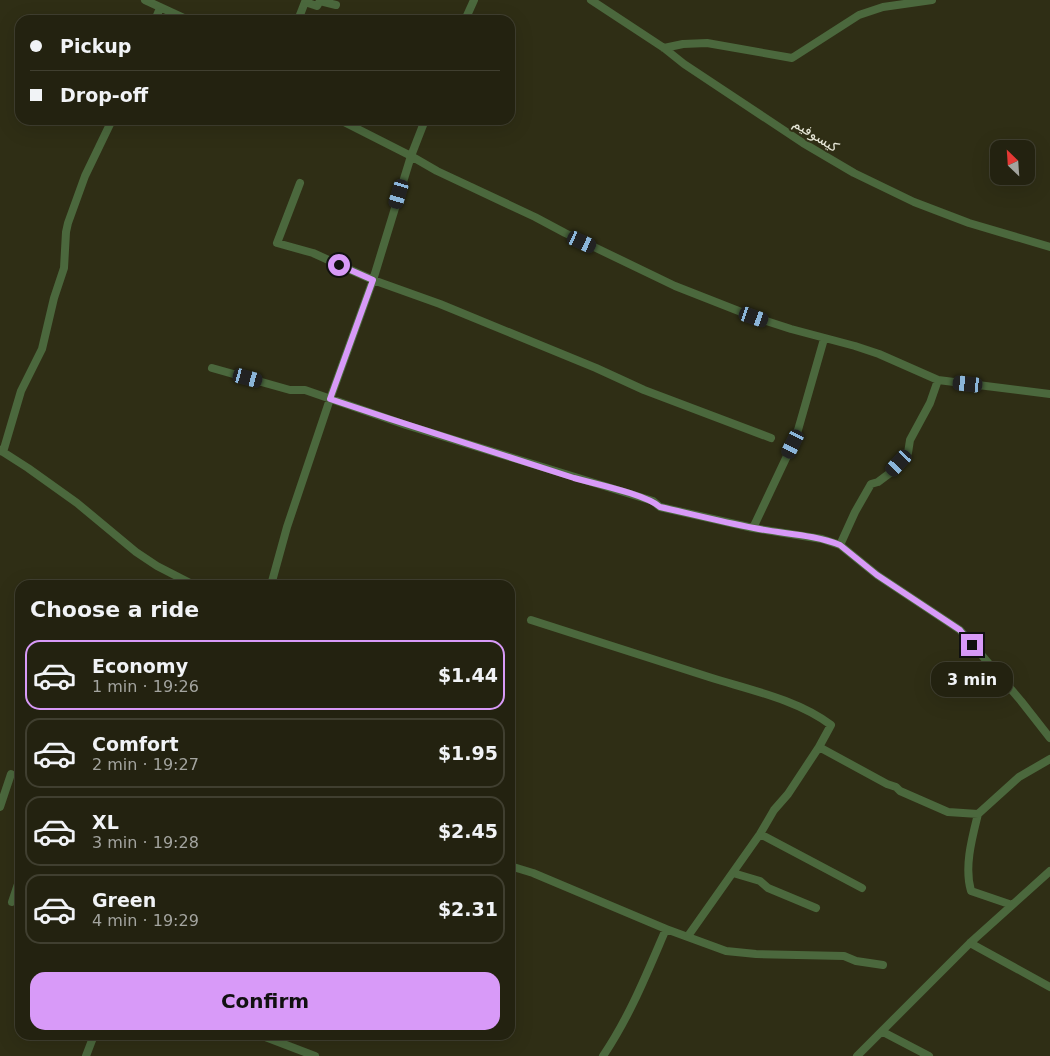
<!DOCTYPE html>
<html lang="en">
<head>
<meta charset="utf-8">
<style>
	body { margin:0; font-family:"DejaVu Sans",Cairo,sans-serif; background:#2f2f1e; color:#f1f3f6; height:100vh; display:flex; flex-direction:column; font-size:19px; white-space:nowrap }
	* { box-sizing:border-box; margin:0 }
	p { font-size:16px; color:#a3a49f }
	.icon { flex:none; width:28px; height:28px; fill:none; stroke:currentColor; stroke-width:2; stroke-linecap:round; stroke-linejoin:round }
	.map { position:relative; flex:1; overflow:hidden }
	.details { position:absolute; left:15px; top:580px; width:500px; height:460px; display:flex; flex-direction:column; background:#232210; border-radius:15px; box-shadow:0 5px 20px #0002,0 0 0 1px #403f30 }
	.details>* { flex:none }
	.banner { position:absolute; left:15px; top:15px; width:500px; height:110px; border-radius:15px; box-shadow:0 5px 20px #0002,0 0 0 1px #403f30; display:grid; align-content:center; height:110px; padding:0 15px; background:#232210 }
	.needle { width:32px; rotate:335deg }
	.fabs { position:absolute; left:990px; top:140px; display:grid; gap:10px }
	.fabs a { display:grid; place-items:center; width:45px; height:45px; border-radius:10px; background:#232210; box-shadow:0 5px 20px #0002,0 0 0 1px #403f30; font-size:25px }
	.end { position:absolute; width:22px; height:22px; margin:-11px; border:6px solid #d89af8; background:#111; box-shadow:0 0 0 2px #111 }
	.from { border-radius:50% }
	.bubble { position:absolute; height:35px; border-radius:15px; background:#232210; box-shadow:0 5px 20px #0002,0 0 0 1px #403f30; font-size:16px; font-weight:600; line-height:35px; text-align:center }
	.car { position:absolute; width:15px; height:30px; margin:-15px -8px; border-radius:6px; box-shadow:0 0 4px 1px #0007; background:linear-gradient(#222 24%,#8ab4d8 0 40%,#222 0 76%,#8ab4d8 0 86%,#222 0) }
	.banner b { display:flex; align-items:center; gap:18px; height:48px; font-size:19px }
	.banner b+b { border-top:1px solid #403f30 }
	.banner i { width:12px; height:12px; background:#f1f3f6 }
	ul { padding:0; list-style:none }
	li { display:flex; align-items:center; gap:15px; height:70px; margin:0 10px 8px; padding:0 5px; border:2px solid #403f30; border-radius:15px }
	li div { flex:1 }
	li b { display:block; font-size:19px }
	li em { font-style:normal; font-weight:600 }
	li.current { border-color:#d89af8 }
	li>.icon { width:45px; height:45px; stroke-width:1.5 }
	h2 { padding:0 15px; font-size:22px; line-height:60px }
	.action { display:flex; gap:10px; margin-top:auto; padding:10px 15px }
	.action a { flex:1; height:58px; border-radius:15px; background:#d89af8; color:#111; font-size:20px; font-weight:600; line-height:58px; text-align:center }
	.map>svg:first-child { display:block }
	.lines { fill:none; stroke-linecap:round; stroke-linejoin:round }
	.minor { stroke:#4b683d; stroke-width:8 }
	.route { stroke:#d89af8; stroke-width:6 }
	.labels { text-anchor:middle; stroke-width:4; stroke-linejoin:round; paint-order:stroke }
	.street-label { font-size:14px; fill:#e7e7d8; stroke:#2f2e15 }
</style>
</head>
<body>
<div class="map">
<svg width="1050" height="1056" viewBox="0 0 1050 1056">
	<rect width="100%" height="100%" fill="#2f2e15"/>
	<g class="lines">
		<!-- minor -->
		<path class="minor" d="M145 0 188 20
			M591 0 664 48 684 64 803 143 854 173 914 202 969 223 1050 247
			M155 20 160 8
			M298 20 305 2 317 6 320 1 336 5
			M465 20 474 0
			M664 48 683 44 707 43 792 58 859 15 883 7 932 0
			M340 120 411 156 437 171 535 217 565 233 675 286 754 317 791 329 855 346 879 354 938 380 1050 394
			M300 183 277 243 313 253 373 280 440 304 596 368 644 390 771 438
			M212 368 290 390H305L406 425 653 501 660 507 753 528 822 539 840 545 877 575 960 630 1021 701 1050 738
			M0 450 28 468 77 503 136 552 157 566 194 585
			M3 452 21 391 42 349 54 298 64 268 66 232 68 223 85 176 112 120
			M753 528 796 437 824 339
			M840 545 855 512 871 484 878 482 890 473 908 453 910 440 930 403 938 380
			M271 585 287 527 330 399 373 280 411 156 425 120
			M531 620C591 639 651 659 712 678 751 690 798 700 831 725L819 747 788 794 774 810 760 834 688 936
			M819 747 887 784 896 787 900 791 948 812 978 814C972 838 964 867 971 891L1012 905
			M0 807 11 774
			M978 814 1019 777 1050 759
			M760 834 862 888
			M510 866 533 873 666 929 726 951 756 954 844 956 856 961 883 965
			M733 873 760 881 768 888 816 908
			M12 902 20 878
			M970 943 1050 987
			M883 1032 929 1056
			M260 1035 315 1056
			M86 1056 94 1035
			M603 1056C630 1016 647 973 666 929
			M857 1056 970 943 1050 871"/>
	</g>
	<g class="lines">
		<!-- route -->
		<path class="route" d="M339 265 373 280 330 399C411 426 492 452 574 478 595 484 645 494 660 507 691 514 722 522 754 528 782 534 813 534 840 545L877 575 960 630 972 645"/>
	</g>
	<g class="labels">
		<!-- street labels -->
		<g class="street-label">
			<text transform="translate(816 135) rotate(32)" y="5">كيسوفيم</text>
		</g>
	</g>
</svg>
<div class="fabs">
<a><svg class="needle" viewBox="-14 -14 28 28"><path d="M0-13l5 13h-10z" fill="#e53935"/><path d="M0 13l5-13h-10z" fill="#a3a49f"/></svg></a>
</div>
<i class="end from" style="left:339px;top:265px"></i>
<i class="end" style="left:972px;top:645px"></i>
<div class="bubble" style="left:931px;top:662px;width:82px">3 min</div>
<i class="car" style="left:399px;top:194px;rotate:197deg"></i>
<i class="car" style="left:582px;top:242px;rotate:115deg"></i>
<i class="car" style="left:754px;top:317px;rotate:109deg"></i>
<i class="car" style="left:248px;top:378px;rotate:105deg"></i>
<i class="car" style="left:968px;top:384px;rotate:276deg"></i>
<i class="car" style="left:793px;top:444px;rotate:206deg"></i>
<i class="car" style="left:899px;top:463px;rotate:223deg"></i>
<div class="banner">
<b><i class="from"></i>Pickup</b>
<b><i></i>Drop-off</b>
</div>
<section class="details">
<h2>Choose a ride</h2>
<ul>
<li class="current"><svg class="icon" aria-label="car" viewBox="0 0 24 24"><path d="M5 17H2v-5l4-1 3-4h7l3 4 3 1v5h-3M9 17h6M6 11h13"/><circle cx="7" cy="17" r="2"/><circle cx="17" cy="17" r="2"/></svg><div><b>Economy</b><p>1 min · 19:26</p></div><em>$1.44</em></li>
<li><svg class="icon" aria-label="car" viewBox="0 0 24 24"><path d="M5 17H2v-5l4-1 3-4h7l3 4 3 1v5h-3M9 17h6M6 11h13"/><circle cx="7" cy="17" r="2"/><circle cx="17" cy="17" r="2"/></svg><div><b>Comfort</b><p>2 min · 19:27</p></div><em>$1.95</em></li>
<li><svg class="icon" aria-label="car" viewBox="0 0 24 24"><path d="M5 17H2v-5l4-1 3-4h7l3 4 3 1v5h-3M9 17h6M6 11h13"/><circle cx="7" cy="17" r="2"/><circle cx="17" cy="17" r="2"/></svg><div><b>XL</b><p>3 min · 19:28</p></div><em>$2.45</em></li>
<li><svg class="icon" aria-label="car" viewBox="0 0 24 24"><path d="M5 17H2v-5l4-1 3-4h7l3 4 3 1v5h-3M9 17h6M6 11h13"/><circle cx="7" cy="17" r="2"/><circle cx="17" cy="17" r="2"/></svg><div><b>Green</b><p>4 min · 19:29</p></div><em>$2.31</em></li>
</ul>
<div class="action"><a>Confirm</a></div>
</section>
</div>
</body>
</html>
